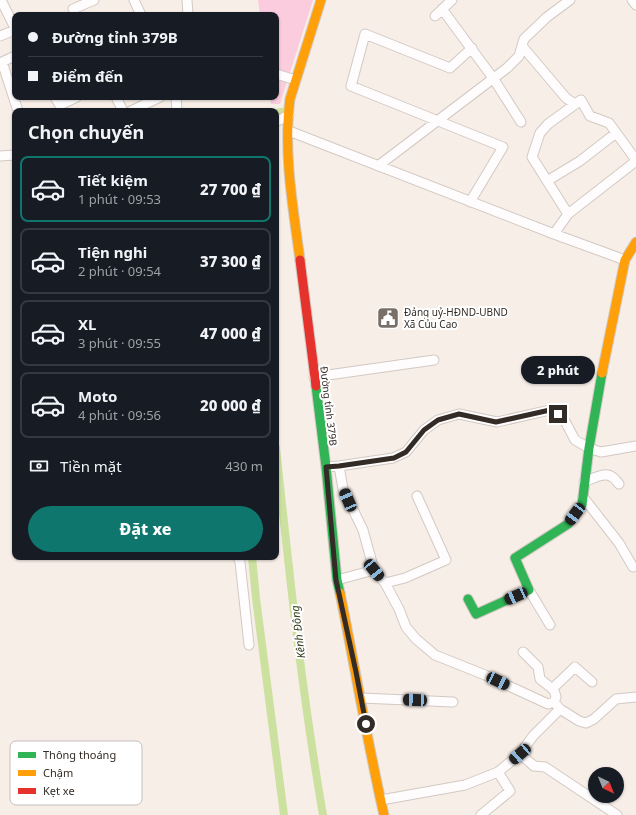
<!DOCTYPE html>
<html lang="vi">
<head>
<meta charset="utf-8">
<style>
	body { margin:0; font-family:"Noto Sans",sans-serif; background:#242831; color:#f1f3f6; height:100vh; display:flex; flex-direction:column; font-size:15px; white-space:nowrap }
	* { box-sizing:border-box; margin:0 }
	p { font-size:13px; color:#9ea1a6 }
	.icon { flex:none; width:22px; height:22px; fill:none; stroke:currentColor; stroke-width:2; stroke-linecap:round; stroke-linejoin:round }
	.map { position:relative; flex:1; overflow:hidden }
	.details { position:absolute; left:12px; top:108px; width:267px; height:452px; display:flex; flex-direction:column; background:#171b24; border-radius:8px; box-shadow:0 1px 3px #0004 }
	.details>* { flex:none }
	.top-card { position:absolute; left:12px; top:12px; width:267px; height:88px; border-radius:8px; box-shadow:0 1px 3px #0004; display:grid; align-content:center; height:88px; padding:0 16px; background:#171b24 }
	.needle { width:26px; rotate:137deg }
	.fabs { position:absolute; left:588px; top:767px; display:grid; gap:8px }
	.fabs a { display:grid; place-items:center; width:36px; height:36px; border-radius:50%; background:#171b24; box-shadow:0 1px 3px #0004; font-size:20px }
	.end { position:absolute; width:18px; height:18px; margin:-9px; border:5px solid #332b25; background:#fff; box-shadow:0 0 0 2px #fff }
	.from { border-radius:50% }
	.bubble { position:absolute; height:28px; border-radius:14px; background:#171b24; box-shadow:0 1px 3px #0004; font-size:13px; font-weight:800; line-height:28px; text-align:center }
	.car { position:absolute; width:12px; height:24px; margin:-12px -6px; border-radius:5px; box-shadow:0 0 3px 1px #0007; background:linear-gradient(#222 24%,#8ab4d8 0 40%,#222 0 76%,#8ab4d8 0 86%,#222 0) }
	.top-card b { display:flex; align-items:center; gap:14px; height:38px; font-size:15px }
	.top-card b+b { border-top:1px solid #363941 }
	.top-card i { width:10px; height:10px; background:#f1f3f6 }
	ul { padding:0; list-style:none }
	li { display:flex; align-items:center; gap:12px; height:66px; margin:0 8px 6px; padding:0 8px; border:2px solid #363941; border-radius:8px }
	li div { flex:1 }
	li b { display:block; font-size:15px }
	li em { font-style:normal; font-weight:800 }
	li.on { border-color:#0f766e }
	li>.icon { width:36px; height:36px; stroke-width:1.5 }
	h2 { padding:0 16px; font-size:18px; line-height:48px }
	.pay { display:flex; align-items:center; gap:10px; height:44px; padding:0 16px; font-size:15px }
	.pay p { margin-inline-start:auto }
	.cta { display:flex; gap:8px; margin-top:auto; padding:8px 16px }
	.cta a { flex:1; height:46px; border-radius:24px; background:#0f766e; color:#fff; font-size:16px; font-weight:800; line-height:46px; text-align:center }
	.map>svg:first-child { display:block }
	.green { fill:#fbccdd }
	.lines { fill:none; stroke-linecap:round; stroke-linejoin:round }
	.canal { stroke:#cce19f; stroke-width:8 }
	.street-casing { stroke:#d2c9c3; stroke-width:11 }
	.fast-casing { stroke:#d2c9c3; stroke-width:11 }
	.slow-casing { stroke:#d2c9c3; stroke-width:11 }
	.jam-casing { stroke:#d2c9c3; stroke-width:11 }
	.street { stroke:#fefcfc; stroke-width:9 }
	.fast { stroke:#30b455; stroke-width:9 }
	.slow { stroke:#ff9f0a; stroke-width:9 }
	.jam { stroke:#e5322d; stroke-width:9 }
	.route { stroke:#332b25; stroke-width:5 }
	.labels { text-anchor:middle; stroke-width:4; stroke-linejoin:round; paint-order:stroke }
	.poi-label { font-size:10px; fill:#332b25; stroke:#fff; text-anchor:start }
	.street-label { font-size:10px; fill:#332b25; stroke:#fff }
	.water-label { font-size:11px; font-style:italic; fill:#313e19; stroke:#fff }
	.key { fill:#fff; stroke:#c2bfbe; stroke-width:1 }
	.key-label { font-size:11px; fill:#332b25 }
</style>
</head>
<body>
<div class="map">
<svg width="636" height="815" viewBox="0 0 636 815">
	<rect width="100%" height="100%" fill="#f8eee8"/>
	<!-- green -->
	<path class="green" d="M258 0H313L280 104H271L270 97H276V15H260Z"/>
	<g class="lines">
		<!-- canal -->
		<path class="canal" d="M276 113 281 112
			M276 448C289 571 302 694 323 815
			M252 557 256 598 284 815"/>
		<!-- street casing -->
		<g class="street-casing">
			<path id="street" d="M1 0 15 28
				M134 0 141 15
				M187 0 188 15
				M632 0 636 5
				M73 9 94 0
				M442 9 493 78 521 122
				M435 16 452 0
				M0 36 15 30
				M522 46 566 98 575 104
				M15 56 2 62 18 111
				M276 74 296 80
				M55 97 63 111
				M116 97 123 111
				M176 97 177 111
				M60 105 77 97
				M131 111 160 97
				M276 122 289 115
				M289 131 554 234 625 260
				M0 156 15 155
				M378 166 507 68 519 56 524 39 547 17 570 0
				M547 181 580 161 616 133
				M470 202 503 147 351 86 365 34 450 68 472 48
				M568 214 532 157 540 133 548 124 581 100 590 116 609 123 636 160
				M554 234 568 214 636 161
				M314 377 434 360
				M339 466 343 489 363 530 374 570
				M326 467 339 466 393 458 406 452 424 430 438 420 459 414 497 422 550 410 558 414 566 423 575 440 589 448 601 452 636 446
				M584 482C592 479 605 471 612 477 615 478 617 482 619 484
				M583 497 619 543 633 567
				M238 557 240 562 249 645
				M337 580 374 570 385 583 405 578 446 560 417 496
				M385 583 399 609 406 627 416 639 435 655 485 675 548 704 554 702 560 709
				M529 590 550 625
				M523 652 538 667 540 679 554 690 556 697 554 702
				M552 689 575 667 592 682
				M361 698 453 702
				M520 754 534 766 545 767 617 815
				M381 800 465 785 498 772 520 754 533 736 560 709 579 721 586 723 594 719 616 699 636 697
				M481 815 510 791 498 772"/>
		</g>
		<!-- fast casing -->
		<g class="fast-casing">
			<path id="fast" d="M316 386 326 467 337 580 340 593
				M468 599 476 614 529 590 515 558 568 524 582 505 589 448 602 373"/>
		</g>
		<!-- slow casing -->
		<g class="slow-casing">
			<path id="slow" d="M300 260C293 207 283 152 290 99L321 0
				M602 373 625 260 636 242
				M340 593C355 667 367 741 384 815"/>
		</g>
		<!-- jam casing -->
		<g class="jam-casing">
			<path id="jam" d="M300 260 316 386"/>
		</g>
		<!-- street -->
		<use href="#street" class="street"/>
		<!-- fast -->
		<use href="#fast" class="fast"/>
		<!-- slow -->
		<use href="#slow" class="slow"/>
		<!-- jam -->
		<use href="#jam" class="jam"/>
	</g>
	<g class="lines">
		<!-- route -->
		<path class="route" d="M366 724 356 672 336 580 326 467 339 466 394 458 406 452 424 430 438 420 459 414 496 422 550 410 558 414"/>
	</g>
	<!-- icons -->
	<defs>
		<g id="civic-square" transform="scale(1.15)"><rect x="-9" y="-9" width="18" height="18" rx="4" fill="#786f69" stroke="#fff"/><path d="M-.6-6.5H3V-4.5H.6V-3L4-1V1h2V6H-6V1h2V-1L-.6-3ZM-1.2 2.5V6h2.4V2.5Z" fill="#fff"/></g>
	</defs>
	<g fill-rule="evenodd">
		<use href="#civic-square" x="388" y="318"/>
	</g>
	<g class="labels">
		<!-- poi labels -->
		<g class="poi-label">
			<text x="404" y="316">Đảng uỷ-HĐND-UBND<tspan x="404" dy="12">Xã Củu Cao</tspan></text>
		</g>
		<!-- street labels -->
		<g class="street-label">
			<text transform="translate(329 406) rotate(83)" y="4">Đường tỉnh 379B</text>
		</g>
		<!-- water labels -->
		<g class="water-label">
			<text transform="translate(298 632) rotate(-97)" y="4">Kênh Đông</text>
		</g>
	</g>
	<!-- legend -->
	<rect x="10" y="741" width="132" height="64" rx="6" class="key"/>
	<rect x="18" y="752" width="18" height="6" fill="#30b455"/>
	<rect x="18" y="770" width="18" height="6" fill="#ff9f0a"/>
	<rect x="18" y="788" width="18" height="6" fill="#e5322d"/>
	<g class="key-label">
		<text x="43" y="759">Thông thoáng</text>
		<text x="43" y="777">Chậm</text>
		<text x="43" y="795">Kẹt xe</text>
	</g>
</svg>
<div class="fabs">
<a><svg class="needle" viewBox="-14 -14 28 28"><path d="M0-13l5 13h-10z" fill="#e53935"/><path d="M0 13l5-13h-10z" fill="#9ea1a6"/></svg></a>
</div>
<i class="end from" style="left:366px;top:724px"></i>
<i class="end" style="left:558px;top:414px"></i>
<div class="bubble" style="left:521px;top:356px;width:74px">2 phút</div>
<i class="car" style="left:348px;top:500px;rotate:337deg"></i>
<i class="car" style="left:575px;top:514px;rotate:217deg"></i>
<i class="car" style="left:374px;top:570px;rotate:141deg"></i>
<i class="car" style="left:516px;top:596px;rotate:246deg"></i>
<i class="car" style="left:498px;top:681px;rotate:115deg"></i>
<i class="car" style="left:415px;top:700px;rotate:272deg"></i>
<i class="car" style="left:520px;top:754px;rotate:229deg"></i>
<div class="top-card">
<b><i class="from"></i>Đường tỉnh 379B</b>
<b><i></i>Điểm đến</b>
</div>
<section class="details">
<h2>Chọn chuyến</h2>
<ul>
<li class="on"><svg class="icon" aria-label="car" viewBox="0 0 24 24"><path d="M5 17H2v-5l4-1 3-4h7l3 4 3 1v5h-3M9 17h6M6 11h13"/><circle cx="7" cy="17" r="2"/><circle cx="17" cy="17" r="2"/></svg><div><b>Tiết kiệm</b><p>1 phút · 09:53</p></div><em>27 700 ₫</em></li>
<li><svg class="icon" aria-label="car" viewBox="0 0 24 24"><path d="M5 17H2v-5l4-1 3-4h7l3 4 3 1v5h-3M9 17h6M6 11h13"/><circle cx="7" cy="17" r="2"/><circle cx="17" cy="17" r="2"/></svg><div><b>Tiện nghi</b><p>2 phút · 09:54</p></div><em>37 300 ₫</em></li>
<li><svg class="icon" aria-label="car" viewBox="0 0 24 24"><path d="M5 17H2v-5l4-1 3-4h7l3 4 3 1v5h-3M9 17h6M6 11h13"/><circle cx="7" cy="17" r="2"/><circle cx="17" cy="17" r="2"/></svg><div><b>XL</b><p>3 phút · 09:55</p></div><em>47 000 ₫</em></li>
<li><svg class="icon" aria-label="car" viewBox="0 0 24 24"><path d="M5 17H2v-5l4-1 3-4h7l3 4 3 1v5h-3M9 17h6M6 11h13"/><circle cx="7" cy="17" r="2"/><circle cx="17" cy="17" r="2"/></svg><div><b>Moto</b><p>4 phút · 09:56</p></div><em>20 000 ₫</em></li>
</ul>
<div class="pay"><svg class="icon" aria-label="cash" viewBox="0 0 24 24"><path d="M3 7h18v10H3z"/><circle cx="12" cy="12" r="2"/></svg>Tiền mặt<p>430 m</p></div>
<div class="cta"><a>Đặt xe</a></div>
</section>
</div>
</body>
</html>
